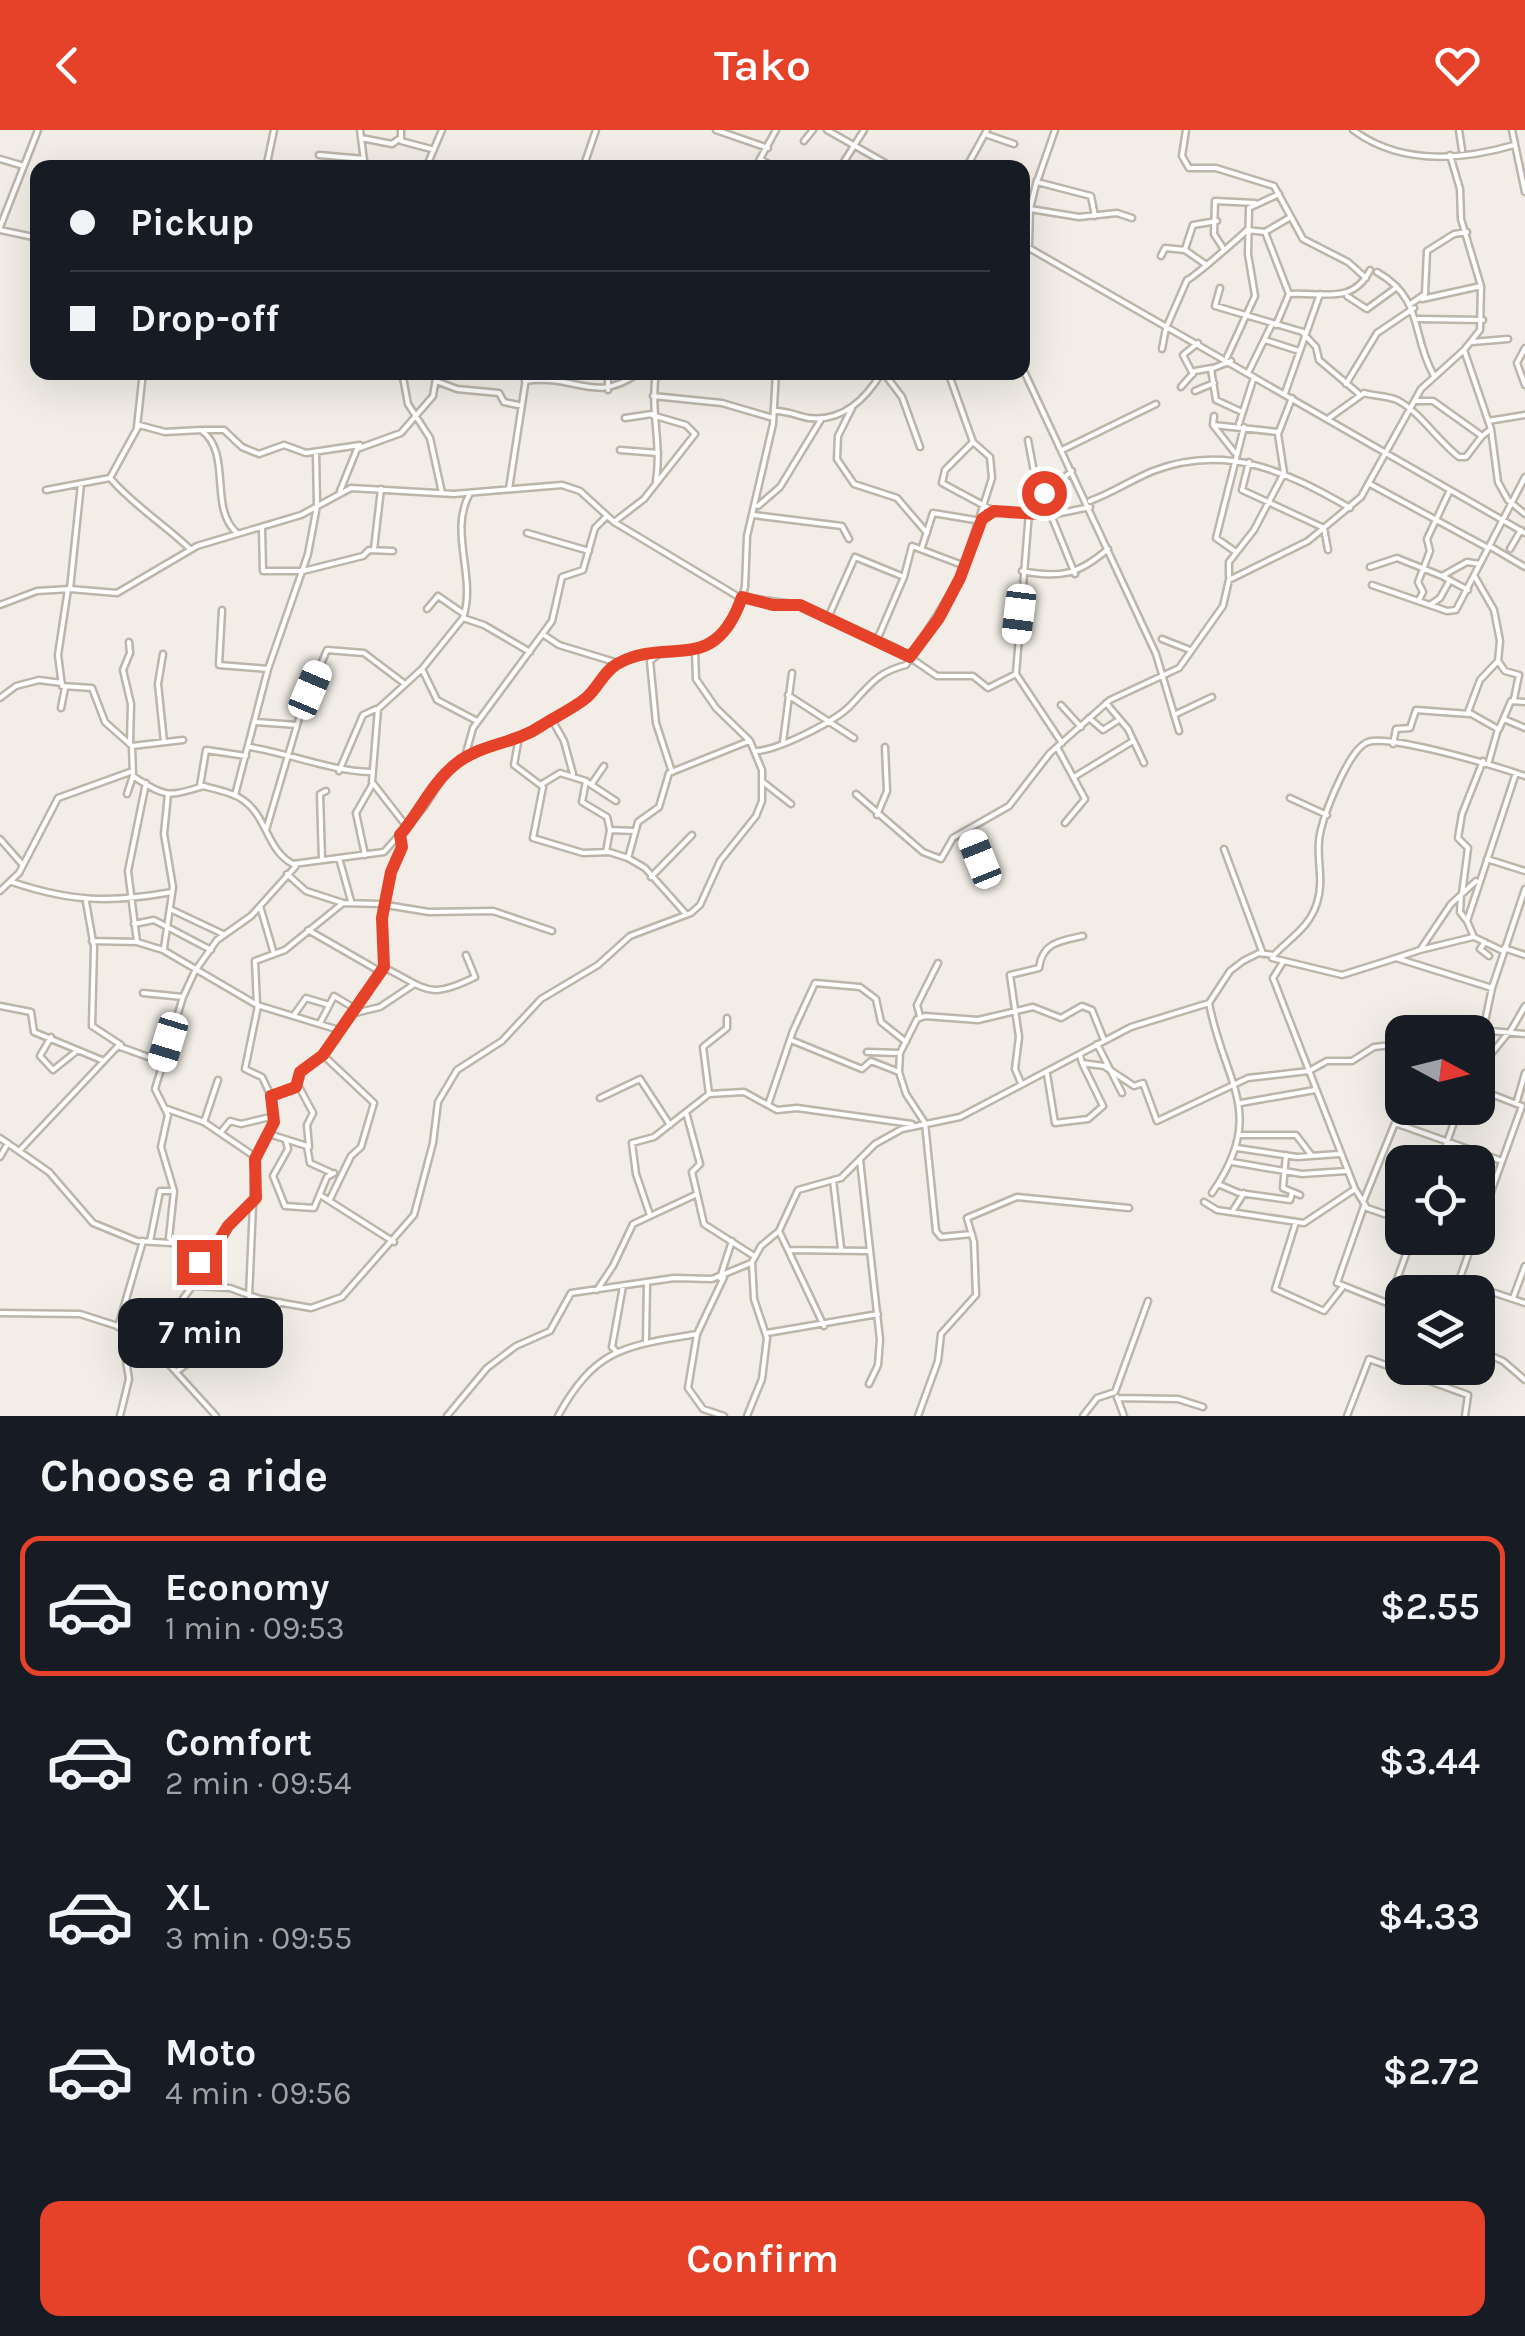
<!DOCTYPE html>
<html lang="en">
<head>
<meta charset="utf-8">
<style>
	body { margin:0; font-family:Karla,sans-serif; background:#20242c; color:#f1f3f6; height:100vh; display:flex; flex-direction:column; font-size:38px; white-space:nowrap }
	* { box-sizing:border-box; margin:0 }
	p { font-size:32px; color:#9ea1a6 }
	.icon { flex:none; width:55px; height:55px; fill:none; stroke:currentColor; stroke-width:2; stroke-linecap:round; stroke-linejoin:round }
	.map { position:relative; height:1286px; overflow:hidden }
	.side { display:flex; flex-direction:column; background:#171b24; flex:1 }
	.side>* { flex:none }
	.top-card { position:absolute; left:30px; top:30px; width:1000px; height:220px; border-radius:20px; box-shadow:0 10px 40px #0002; display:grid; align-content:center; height:220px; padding:0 40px; background:#171b24 }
	.needle { width:65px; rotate:97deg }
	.buttons { position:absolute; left:1385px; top:885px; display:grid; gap:20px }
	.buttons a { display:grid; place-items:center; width:110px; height:110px; border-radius:20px; background:#171b24; box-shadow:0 10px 40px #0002; font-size:50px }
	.end { position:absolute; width:45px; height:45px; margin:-22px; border:12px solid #e64229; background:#fff; box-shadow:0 0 0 5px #fff }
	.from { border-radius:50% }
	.bubble { position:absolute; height:70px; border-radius:20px; background:#171b24; box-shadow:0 10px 40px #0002; font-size:32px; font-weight:600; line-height:70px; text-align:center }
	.car { position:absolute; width:30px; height:60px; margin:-30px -15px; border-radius:12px; box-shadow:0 0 8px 2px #0007; background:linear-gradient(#fff 24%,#345 0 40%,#fff 0 76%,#345 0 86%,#fff 0) }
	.top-card b { display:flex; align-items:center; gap:35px; height:95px; font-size:38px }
	.top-card b+b { border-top:2px solid #363941 }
	.top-card i { width:25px; height:25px; background:#f1f3f6 }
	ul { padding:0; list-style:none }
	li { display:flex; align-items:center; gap:30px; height:140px; margin:0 20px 15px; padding:0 20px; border:5px solid transparent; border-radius:20px }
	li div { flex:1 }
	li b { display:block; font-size:38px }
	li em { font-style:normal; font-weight:600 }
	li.selected { border-color:#e64229 }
	li>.icon { width:90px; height:90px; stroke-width:1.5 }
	h2 { padding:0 40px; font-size:45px; line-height:120px }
	.action { display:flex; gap:20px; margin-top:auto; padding:20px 40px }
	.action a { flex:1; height:115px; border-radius:20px; background:#e64229; color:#fff; font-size:40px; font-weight:600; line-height:115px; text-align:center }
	header { display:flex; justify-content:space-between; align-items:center; height:130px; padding:0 40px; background:#e64229; color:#fff; font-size:45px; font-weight:600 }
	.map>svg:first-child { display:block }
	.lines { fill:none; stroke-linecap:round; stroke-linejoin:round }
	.minor-casing { stroke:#bcb5aa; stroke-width:9 }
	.minor { stroke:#fff; stroke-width:4 }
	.route { stroke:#e64229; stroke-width:12 }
</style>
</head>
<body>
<header><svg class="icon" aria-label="back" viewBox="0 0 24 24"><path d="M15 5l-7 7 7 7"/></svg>Tako<svg class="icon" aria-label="heart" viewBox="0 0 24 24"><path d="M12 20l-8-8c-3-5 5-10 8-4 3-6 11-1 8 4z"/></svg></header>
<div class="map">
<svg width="1525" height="1286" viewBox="0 0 1525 1286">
	<rect width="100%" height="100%" fill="#f2eee7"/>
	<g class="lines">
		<!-- minor casing -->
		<g class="minor-casing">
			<path id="minor" d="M360 0 365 38
				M401 0V11L431 19
				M716 0 768 18
				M827 0 894 38
				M1055 0 1037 52 1091 66 1095 86
				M1186 0 1182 26 1189 38H1216L1274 56 1303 109 1348 132 1366 148
				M1353 0C1400 35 1459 31 1514 15
				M1459 0 1462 20
				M1512 0 1525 62
				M985 4 1014 14
				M361 8 392 14 399 9
				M804 11 813 0
				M319 25 364 29
				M0 29 24 36
				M762 30 775 38
				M266 38 274 0
				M426 38 442 0
				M583 38 596 0
				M755 38 776 0
				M840 38 864 0
				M966 38 987 0
				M1030 79 1079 87 1117 83 1132 88
				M0 97 38 0
				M0 100 38 108
				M1022 114 1525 403
				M1029 115 1030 79 1037 50
				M1223 118 1214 104 1215 71 1255 73
				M1185 119 1193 95 1217 91
				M1161 126 1165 118 1185 120 1205 134
				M1377 142C1424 169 1411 204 1433 244
				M1220 158 1215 176 1303 202
				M1289 164C1322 162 1353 175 1370 140
				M1347 166 1367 179 1397 157
				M1422 169 1481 156
				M1412 173 1425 164 1427 121 1454 104 1467 102
				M1418 189 1483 190
				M1276 195 1289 164 1265 102 1289 88
				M1303 203 1316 217 1319 230 1358 263
				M1265 210 1299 221
				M1472 212 1508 209
				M1525 218 1517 233 1525 255
				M1162 219 1166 198 1187 150C1193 148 1241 106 1247 100L1265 102
				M1464 220 1491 299 1498 352 1508 370 1525 384
				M1227 227 1255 166 1248 124 1249 78 1279 64
				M1231 231 1211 239 1216 270 1242 282
				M1022 237 1156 524 1179 601
				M402 242 408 274 430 308 442 363
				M608 242V260
				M656 242C650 282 662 314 656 351
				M883 242 902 267 920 317
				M1248 243 1272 194
				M1193 244 1183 225 1198 213
				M436 251 457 259 499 263 504 272 518 275
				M525 251C577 243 593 276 640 242
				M1346 254 1377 203 1414 178
				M1181 257 1195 241 1212 238
				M1195 261 1214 253
				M1285 263 1320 164
				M653 266 722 273 773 288
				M1415 271H1433L1482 306 1491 299
				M852 278 838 306 837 329 854 354 897 368 927 403
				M776 281C788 281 797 286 809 288 842 292 866 269 882 242
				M1214 286 1213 295 1235 323
				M625 288 652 284
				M1329 288 1364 263C1374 266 1388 266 1397 270 1419 281 1438 311 1459 327H1466L1482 306
				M1488 291 1525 285
				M1239 294 1254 247
				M1213 295 1278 302
				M137 297 143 242
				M204 300H224L242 317 259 324 284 315 306 323 360 315
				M1028 310 1039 368
				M973 312 945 340 942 353 994 381 1051 385 1090 377
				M620 320 658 323
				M1062 320 1156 274
				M1249 332 1242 360 1324 398 1328 420
				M110 348 139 295 165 302 201 300C233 323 208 378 237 403
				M1370 354 1488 418
				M509 359 527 242
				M46 360 110 348C134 376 164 394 190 419
				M340 361 357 319 401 303 433 266 437 242
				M1090 371C1112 363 1131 350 1153 341 1226 313 1286 341 1350 378
				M758 376 780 357 822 288
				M1029 382 1016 544 1062 613
				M1038 383 1039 368 1072 341
				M753 385 842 396 849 409
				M1051 385 1075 444
				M614 392 644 369 695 304 686 295 652 285
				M262 398 263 441H303L363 426 369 420 393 421
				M527 403 589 421
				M922 417 933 383 981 391
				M1491 417 1525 437
				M374 419 381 359
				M1510 419 1521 400
				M1236 422 1216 408 1244 297
				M1370 437 1397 428 1442 446 1467 432 1480 434
				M1022 441C1061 449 1079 444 1108 419
				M1442 446 1468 460
				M1229 447V432L1254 400 1284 343 1278 304 1292 268
				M1475 447 1494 480 1500 511 1498 531 1480 550 1468 582 1498 599 1489 631
				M1372 455 1447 481 1456 480 1525 347
				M68 459 58 525 62 556 92 558 105 592 132 616 133 646C167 669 169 666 204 656 216 660 233 662 243 670 267 686 267 721 293 734L384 722 424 677 446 642 475 621 531 602 584 570 618 533 639 526 695 521 722 503 738 478 745 457 747 406 773 294 776 242
				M70 459 81 354
				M742 467 800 475 896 518 937 546H973L988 558 1016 544
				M1419 470 1423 462 1418 452 1430 421 1427 409 1450 360
				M0 475 37 461 70 459 117 463 197 416 301 385 351 358 454 364 562 355 580 361 614 392 742 469
				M1430 475 1440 468 1450 450
				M427 479 438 466 464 484
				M222 480 219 535 268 539
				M463 488C477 447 448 402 470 363
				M827 490 855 427 904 447
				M544 505 559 515 618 533
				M1162 509 1190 520
				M877 510 904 447 912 416 965 436
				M129 512 130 523 123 540 131 574 130 613
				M163 524 158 554 164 612
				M659 524 650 531 656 593 672 642
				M1498 531 1505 541 1519 545 1514 569
				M422 539 437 570 477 591
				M788 565 854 608
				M0 568 16 556 39 550 62 553
				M1106 573 1128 599 1144 633
				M1061 575 1081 597
				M61 578 65 558
				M1174 585 1212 567
				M551 588 564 611 573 644
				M1089 588 1103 600 1117 591
				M1504 589 1525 598
				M256 592 297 595
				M1499 599 1511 571 1525 572
				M519 607 514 635 543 657 533 708 583 723 609 722 628 728 645 738 686 784
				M783 612 792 543
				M1393 614 1396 599 1410 598 1416 580 1469 584
				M132 616 183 610
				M250 617C292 624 330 641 371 642
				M1057 617 1085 669 1065 693
				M757 621C780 619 834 592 850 576 869 556 877 542 906 535L960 448 992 348 990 327 973 312 948 242
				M465 627 473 598 552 491 562 447 583 440 595 398 607 386
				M339 641 363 585 376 579
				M1074 647 1133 611
				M587 652 616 671
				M763 652 791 674
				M146 653 128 741 137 812 163 820 257 875 339 900
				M542 654 560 643 586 651 582 672 607 687 610 700 635 701
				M591 655 604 636
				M200 656 206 620 246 626
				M127 664 133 646
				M856 664 923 722 941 729 953 708 1009 676 1050 623 1110 570 1179 538 1223 476 1229 450 1308 411 1361 367 1421 259 1464 220 1480 200 1481 156 1461 89 1460 59 1450 25
				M235 665 268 539 308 424 317 376 316 322
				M1290 668 1327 685
				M877 685 887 661 885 617
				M407 697 372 652 378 579 422 539 463 488 484 495 530 522
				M266 700 302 578 327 520 364 523 405 554
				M969 701 980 729
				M0 709 22 734
				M1224 719 1263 824
				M606 722 610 700
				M365 725 356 683 372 655
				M339 728 351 771
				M628 728 638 692 659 677 669 643 749 611
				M1487 729 1525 741
				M322 730 320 664 326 661
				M287 744 306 761 343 773
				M651 747 692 705
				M12 752C71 772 111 773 172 762
				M0 761 19 743 58 668 130 642
				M1462 764 1468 718 1458 708 1462 684 1483 631
				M1461 765 1460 782 1467 791
				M86 772 94 817 92 896 121 915
				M260 776 274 824
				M170 779 223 804
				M134 794 154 790 211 820
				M308 800 381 842
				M92 811 137 812
				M1485 812 1480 819 1489 826
				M164 818 173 757 164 704 168 664
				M1504 818 1525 825
				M1420 820 1473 807
				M1503 821 1474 807 1467 791 1516 643
				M1272 828 1342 845 1396 828 1492 858
				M1396 828 1420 820 1451 774 1476 751
				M1283 832 1273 848 1355 1059 1367 1078 1402 1090
				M383 837C427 858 427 871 475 847L466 825
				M143 863 183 867
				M257 875 255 831 285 820 343 773 380 774 429 782 493 781 552 801
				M0 876 31 882 34 902 104 931
				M258 876 245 939 262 947 271 966
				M351 884 380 877 413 855
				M294 885 306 868 329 875
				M920 886 917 875 938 833
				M320 893 334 866 354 878
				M1423 902 1435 896 1525 904
				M1510 902 1525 876
				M51 907 40 926 53 940 78 920
				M791 910 862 939 871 931 899 942
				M1097 914 1122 963
				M867 922 900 923
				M323 925 374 973 361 1017 351 1026 330 1069
				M1080 925 1082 933 1104 936 1134 956 1143 953 1157 991 1248 948 1309 941 1327 931H1352L1374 917 1402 914
				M1478 925 1492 858 1525 759
				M1478 940 1509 902
				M1047 944 1055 993 1088 989 1103 976 1083 935
				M297 953 313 983 307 995 309 1017
				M1021 953 1015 939 1019 907 1010 845 1039 838C1042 813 1059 811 1083 806
				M1478 959 1522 976 1478 1098
				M709 964 703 917 727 898V888
				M600 968 640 949 670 995
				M1517 971 1525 943
				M1241 973 1315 960
				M768 975 793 901 815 853 860 857 876 869 881 892 906 912
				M167 979 204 992 254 1026
				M686 982 700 1034 692 1042 704 1094 754 1126
				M204 992 218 950
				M221 1002 230 991 241 994 274 986
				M269 1004 307 1016 310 1033 330 1042
				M1240 1005H1296L1312 1026
				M0 1008 49 1042 93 1093 137 1111 171 1113
				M286 1011 288 1019 273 1046 285 1076 314 1078 327 1047 334 1043
				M1237 1018 1297 1027 1339 1024
				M21 1019 118 916 162 932
				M1286 1025 1283 1058 1300 1065
				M0 1027 8 1013
				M860 1030 880 1210 878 1235 869 1254
				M1232 1032 1302 1044 1346 1041
				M1440 1032 1459 978
				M833 1050 841 1118
				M1218 1054 1239 1063 1290 1070 1292 1063
				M1212 1063C1268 982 1224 954 1209 873L1230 841 1243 831 1259 823 1274 825C1291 807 1309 798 1317 773 1325 749 1315 727 1320 704 1324 684 1349 618 1368 612 1390 604 1499 637 1525 646
				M320 1065 394 1112
				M1204 1072 1217 1080 1304 1093 1355 1059
				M1363 1072 1395 993 1502 1031
				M1364 1076 1337 1153 1402 1179
				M1232 1082 1244 1063
				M650 1085 636 1044 632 1013 654 1007 709 964 744 962 777 980 797 978 912 994
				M1296 1092 1275 1159 1324 1181 1342 1158
				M779 1101 824 1196
				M972 1104 941 1107 936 1101 925 993 906 964 899 942 900 923 917 889 925 886 978 890 1033 877 1061 888 1082 876 1092 880 1104 910
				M1452 1108 1472 1114
				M150 1111 160 1061H174
				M788 1120 868 1121
				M202 1138 228 1095 256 1068
				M720 1148 732 1111
				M1459 1151 1525 1173
				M195 1156 230 1158 260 1169 311 1178 342 1167 414 1085 433 1013 438 972 457 940 502 911 541 869 598 835 630 806 691 783 700 775 720 731 756 686 762 671V640L750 611 716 578 696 549 695 521
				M597 1160 613 1136 633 1094 695 1065
				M1455 1162 1474 1108
				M249 1166 255 1029 273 992 271 966 295 957 300 942 323 925 383 837 382 789 391 742 402 717 400 705
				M1513 1168 1525 1136
				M1388 1174 1412 1108
				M0 1183 80 1184 133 1201
				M118 1197 143 1111
				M136 1198 216 1286
				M767 1203 878 1184
				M697 1204 688 1258 703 1279 724 1286
				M646 1211 647 1152
				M1478 1220 1503 1231 1525 1250
				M617 1222 612 1217 623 1156
				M176 1242C219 1208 244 1231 280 1172
				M1117 1267 1124 1286
				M1117 1268 1178 1269 1203 1277
				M120 1286 129 1249 125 1224 133 1201 168 1189 202 1143 199 1132 169 1108 174 1061 161 1017 168 985 155 959 183 867 195 841 217 810 251 786 296 736
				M447 1286 487 1238 516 1216 550 1201 571 1163 674 1148 712 1149 751 1133
				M558 1286C596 1217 626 1216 697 1204L724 1147
				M747 1286 762 1249 767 1208 754 1169 752 1132 761 1116 779 1101 798 1060 841 1048 875 1014 902 999 960 987 1131 897 1209 873
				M918 1286 938 1231 941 1204 976 1165 974 1112 967 1088 1017 1067 1129 1078
				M1083 1286 1097 1268 1115 1262 1148 1171
				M1347 1286 1369 1229 1468 1265 1465 1286"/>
		</g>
		<!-- minor -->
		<use href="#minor" class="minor"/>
	</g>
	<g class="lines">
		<!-- route -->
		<path class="route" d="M199 1132 202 1138 228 1096 256 1068 255 1029 274 992 271 966 296 957 300 942 323 925 384 837 382 788 391 742 402 717 400 705C419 683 433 651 457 633 483 613 515 614 541 596 555 587 574 578 586 568 598 558 603 542 617 534 668 505 714 548 742 467L773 475H800L910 527 939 488 960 448 982 389 994 381 1038 384 1037 373 1044 363"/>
	</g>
</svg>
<div class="buttons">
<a><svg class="needle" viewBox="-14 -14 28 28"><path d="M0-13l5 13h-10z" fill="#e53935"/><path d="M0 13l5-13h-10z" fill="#9ea1a6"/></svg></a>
<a><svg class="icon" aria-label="locate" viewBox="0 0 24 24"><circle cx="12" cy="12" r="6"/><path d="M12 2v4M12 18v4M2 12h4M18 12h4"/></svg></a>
<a><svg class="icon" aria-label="layers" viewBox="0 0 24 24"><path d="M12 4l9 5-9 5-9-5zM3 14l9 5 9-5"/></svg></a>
</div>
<i class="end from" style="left:1044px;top:363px"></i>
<i class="end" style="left:199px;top:1132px"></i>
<div class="bubble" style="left:118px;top:1168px;width:165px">7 min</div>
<i class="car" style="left:1019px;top:484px;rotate:187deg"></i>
<i class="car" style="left:310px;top:560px;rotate:23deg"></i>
<i class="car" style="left:980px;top:729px;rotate:338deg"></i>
<i class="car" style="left:168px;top:912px;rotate:197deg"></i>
<div class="top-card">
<b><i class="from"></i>Pickup</b>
<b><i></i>Drop-off</b>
</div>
</div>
<section class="side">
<h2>Choose a ride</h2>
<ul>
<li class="selected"><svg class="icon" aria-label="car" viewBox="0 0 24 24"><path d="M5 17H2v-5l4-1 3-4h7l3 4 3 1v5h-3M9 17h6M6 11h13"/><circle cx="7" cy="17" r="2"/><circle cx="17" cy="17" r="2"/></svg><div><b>Economy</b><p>1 min · 09:53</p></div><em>$2.55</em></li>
<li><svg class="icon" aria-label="car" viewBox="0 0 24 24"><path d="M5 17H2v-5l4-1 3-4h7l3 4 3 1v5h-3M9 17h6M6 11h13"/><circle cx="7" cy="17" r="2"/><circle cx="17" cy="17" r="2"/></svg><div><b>Comfort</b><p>2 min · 09:54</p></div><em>$3.44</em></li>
<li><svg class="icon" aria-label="car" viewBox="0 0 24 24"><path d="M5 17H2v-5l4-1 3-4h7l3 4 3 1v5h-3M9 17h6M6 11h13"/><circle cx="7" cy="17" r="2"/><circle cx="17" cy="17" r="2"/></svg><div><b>XL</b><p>3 min · 09:55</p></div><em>$4.33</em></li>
<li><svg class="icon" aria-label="car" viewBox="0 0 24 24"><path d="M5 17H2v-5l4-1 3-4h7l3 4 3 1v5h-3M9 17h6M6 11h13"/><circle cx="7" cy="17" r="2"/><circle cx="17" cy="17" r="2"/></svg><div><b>Moto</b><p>4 min · 09:56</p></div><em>$2.72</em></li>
</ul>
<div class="action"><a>Confirm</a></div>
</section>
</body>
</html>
